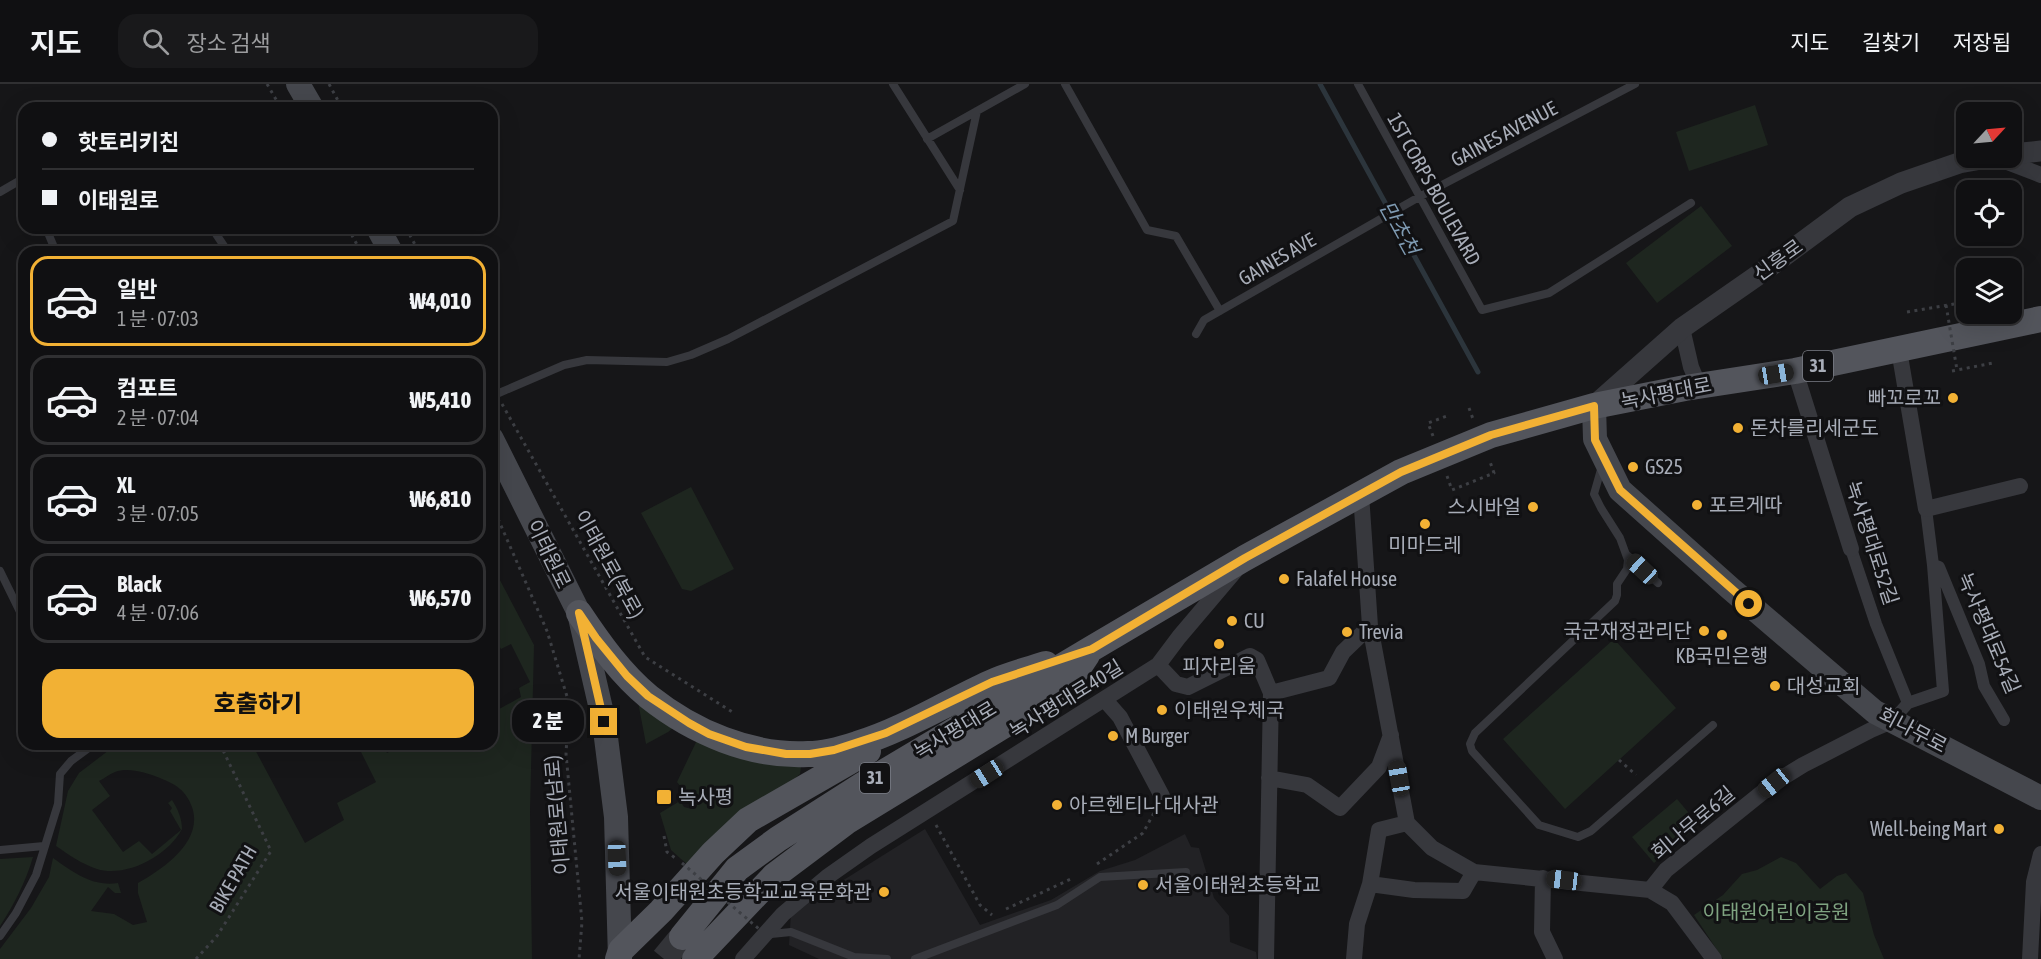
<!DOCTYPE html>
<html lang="ko">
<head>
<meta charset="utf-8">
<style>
	body { margin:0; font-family:"Asap Condensed","Noto Sans KR",sans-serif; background:#19191b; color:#f1f3f6; height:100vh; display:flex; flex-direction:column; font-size:22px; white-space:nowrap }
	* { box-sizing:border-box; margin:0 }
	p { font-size:20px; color:#9c9d9f }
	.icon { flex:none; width:33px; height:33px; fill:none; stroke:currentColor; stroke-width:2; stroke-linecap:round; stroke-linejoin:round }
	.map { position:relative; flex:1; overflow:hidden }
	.drawer { position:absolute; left:18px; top:162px; width:480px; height:504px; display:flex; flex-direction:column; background:#101012; border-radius:18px; box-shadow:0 6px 24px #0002,0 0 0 2px #303032 }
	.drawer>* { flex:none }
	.top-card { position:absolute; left:18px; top:18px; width:480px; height:132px; border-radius:18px; box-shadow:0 6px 24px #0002,0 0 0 2px #303032; display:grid; align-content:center; height:132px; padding:0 24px; background:#101012 }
	.needle { width:39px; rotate:64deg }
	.controls { position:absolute; left:1956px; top:18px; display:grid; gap:12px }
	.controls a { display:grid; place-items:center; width:66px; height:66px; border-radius:12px; background:#101012; box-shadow:0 6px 24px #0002,0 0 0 2px #303032; font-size:30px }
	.end { position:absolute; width:27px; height:27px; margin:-14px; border:8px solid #f2b134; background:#111; box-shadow:0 0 0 3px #111 }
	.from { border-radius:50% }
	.bubble { position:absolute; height:42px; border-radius:18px; background:#101012; box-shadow:0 6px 24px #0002,0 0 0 2px #303032; font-size:20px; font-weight:800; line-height:42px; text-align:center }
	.car { position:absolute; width:18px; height:36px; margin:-18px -9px; border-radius:8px; box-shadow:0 0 4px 2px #0007; background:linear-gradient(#222 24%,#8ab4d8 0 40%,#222 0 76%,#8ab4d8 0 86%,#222 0) }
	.top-card b { display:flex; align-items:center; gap:21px; height:57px; font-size:22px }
	.top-card b+b { border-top:2px solid #303032 }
	.top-card i { width:15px; height:15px; background:#f1f3f6 }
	ul { padding:10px 0 0; list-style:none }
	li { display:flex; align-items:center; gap:18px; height:90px; margin:0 12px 9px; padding:0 12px; border:3px solid #303032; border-radius:18px }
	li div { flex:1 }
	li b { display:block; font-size:22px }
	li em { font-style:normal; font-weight:800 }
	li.on { border-color:#f2b134 }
	li>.icon { width:54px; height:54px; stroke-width:1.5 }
	.button { display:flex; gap:12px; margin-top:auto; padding:12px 24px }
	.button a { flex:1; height:69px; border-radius:18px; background:#f2b134; color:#111; font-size:24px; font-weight:800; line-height:69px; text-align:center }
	header { display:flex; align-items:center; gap:36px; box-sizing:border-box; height:84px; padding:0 30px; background:#101012; border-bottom:2px solid #303032 }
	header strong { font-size:28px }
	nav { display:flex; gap:33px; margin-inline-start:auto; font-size:21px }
	.search { width:420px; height:54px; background:#19191b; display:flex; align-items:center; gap:15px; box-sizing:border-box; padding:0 21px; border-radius:18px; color:#9c9d9f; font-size:22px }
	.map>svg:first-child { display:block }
	.built { fill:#222225 }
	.green { fill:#1e261f }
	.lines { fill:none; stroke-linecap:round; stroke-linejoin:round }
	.stream { stroke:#2c353c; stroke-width:5 }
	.primary-tunnel { stroke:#333438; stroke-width:26; stroke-dasharray:26 13; stroke-linecap:butt }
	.path { stroke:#3d3f44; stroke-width:3; stroke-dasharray:3 4.5; stroke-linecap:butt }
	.service { stroke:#37383d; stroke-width:8 }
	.pedestrian { stroke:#37383d; stroke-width:12 }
	.minor { stroke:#37383d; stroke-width:16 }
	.tertiary { stroke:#37383d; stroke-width:21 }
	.secondary { stroke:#45474d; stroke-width:24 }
	.primary { stroke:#53555c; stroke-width:26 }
	.path-bridge { stroke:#3d3f44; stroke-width:3; stroke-dasharray:3 4.5; stroke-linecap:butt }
	.route { stroke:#f2b134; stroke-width:8 }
	.poi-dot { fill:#f2b134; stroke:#111113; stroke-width:2 }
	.labels { text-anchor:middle; stroke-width:6; stroke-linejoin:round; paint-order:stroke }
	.shield { fill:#111113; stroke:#7b7e86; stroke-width:1.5 }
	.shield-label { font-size:18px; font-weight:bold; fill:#a8adb8 }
	.street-label { font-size:20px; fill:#a8adb8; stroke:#111113 }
	.poi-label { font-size:20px; fill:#a8adb8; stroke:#111113; text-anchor:start }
	.park-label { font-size:20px; fill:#7fa381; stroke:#111113 }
	.water-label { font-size:21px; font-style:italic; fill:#7f9bb3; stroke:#111113 }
</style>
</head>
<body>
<header>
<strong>지도</strong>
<div class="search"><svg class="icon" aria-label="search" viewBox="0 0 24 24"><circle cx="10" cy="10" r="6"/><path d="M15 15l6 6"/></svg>장소 검색</div>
<nav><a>지도</a><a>길찾기</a><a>저장됨</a></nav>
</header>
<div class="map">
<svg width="2041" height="875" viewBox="0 0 2041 875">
	<rect width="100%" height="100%" fill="#161618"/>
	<!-- built -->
	<path class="built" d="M925 745 980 841 1051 816 1100 787 1135 776 1185 750 1191 763 1199 764 1214 814 1229 832 1230 858 1256 868 1257 875H819L789 861 791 829Z"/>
	<!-- green -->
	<path class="green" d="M1755 21 1768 61 1689 87 1676 48Z
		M1701 122 1732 162 1657 219 1626 179Z
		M691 403 734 485 691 507 682 505 641 429Z
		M492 481 534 561 530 727 532 875H0V865L31 824 49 793 53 774C73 788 92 803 118 799L121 809H115L108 803 91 827 114 830 133 841 147 838 138 809V799C163 785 204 757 192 723 186 706 175 700 160 694 146 689 129 683 115 688 109 690 104 695 99 697L110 712 92 726 123 768 139 757 152 770 181 746 170 727 172 724 168 719 172 716C178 725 182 735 182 745 168 772 126 794 97 785 82 780 69 771 56 762L68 707 79 689 117 660H252L305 759 344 736 337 719 376 698 357 660H382L387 669 404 660H492V629L521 613 519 604 530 598 511 560 501 565 492 550Z
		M1614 555 1676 624 1565 725 1503 655Z
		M638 618 683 636 668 648 646 660Z
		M699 652 797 679 801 683 800 690 690 783 671 766 660 729 680 717 684 723 692 725 697 722 677 698Z
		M1677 715 1699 741 1654 779 1632 753Z
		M33 773C26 797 14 821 0 842V775Z
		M1781 773 1796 779 1820 805 1837 792 1846 789 1863 809 1874 851 1884 875H1723L1694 831 1723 811 1742 790 1757 786Z"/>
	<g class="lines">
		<!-- stream -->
		<path class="stream" d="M1320 0 1478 288"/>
		<!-- primary-tunnel -->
		<path class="primary-tunnel" d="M664 875 682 853"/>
		<!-- path -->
		<path class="path" d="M267 0 281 24
			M329 0 342 24
			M348 144 361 168
			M406 144 419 168
			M1907 228 1954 220
			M1952 287 1993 279
			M502 320 645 573 734 629
			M1469 324 1473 335
			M1433 352 1428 339 1447 332
			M1447 392 1452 406 1494 389 1489 375
			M492 421 547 547 569 619 566 670 582 838 579 875
			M1619 676 1636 691
			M936 741 980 821 992 831
			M664 752 667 768 678 776
			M1097 780 1143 749 1155 727
			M1006 825 1071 795
			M196 875 217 852 271 767 220 660"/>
		<!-- service -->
		<path class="service" d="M893 0 960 106
			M1065 0 1147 146 1176 152 1220 227
			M1358 0 1482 226 1549 209 1691 119
			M927 55 1025 0
			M0 108 24 94
			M46 144 56 168
			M212 144 228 168
			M1196 250 1204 236 1419 113 1635 0
			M492 312 564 281 587 276 667 278 691 271 728 255 953 137 977 27
			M1602 382 1594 410 1601 424 1620 454 1628 476 1627 485 1617 500V511L1615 517 1475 649 1470 660 1472 667 1539 741 1578 753 1591 747 1713 641
			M1627 471 1658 499
			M0 487 24 536
			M0 766 44 762
			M769 847 771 850 791 848 854 873 887 875
			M0 852 16 829 36 791 58 720 60 690 71 677 94 660
			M915 875 1057 821 1100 793 1186 788"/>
		<!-- pedestrian -->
		<path class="pedestrian" d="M1851 465 1876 540 1908 619 1892 637
			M1933 481 1939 483 1979 580 1984 602 2004 636
			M1908 619 1943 607 1933 481 1926 425"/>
		<!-- minor -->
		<path class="minor" d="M1997 74 2041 91
			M1682 244 1691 283 1699 302
			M1899 266 1926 425 2020 402
			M1795 287 1851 465
			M1361 410 1370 542 1407 739 1432 764 1474 788 1650 806 1672 819 1714 875
			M1158 581 1176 600 1188 603 1250 572 1257 576 1271 609 1266 875
			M1271 609 1329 594 1343 568 1370 542
			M1105 616 1120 633 1162 712
			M1269 694 1307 701 1340 724 1379 683 1391 651
			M1543 794 1542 848 1555 875
			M1370 800 1414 806 1463 807 1474 788
			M1650 806 1666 786 1774 699 1803 681 1871 646 1892 637
			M743 875 783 830 827 793 871 762 1158 581 1179 553 1235 487
			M1354 875 1357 840 1370 800 1379 746 1407 739
			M2030 875 2034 798 2041 770"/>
		<!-- tertiary -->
		<path class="tertiary" d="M2012 70 2041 67
			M1594 322 1682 244 1761 189 1850 123 1901 99 1959 79 1987 74"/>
		<!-- secondary -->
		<path class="secondary" d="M298 0 312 24
			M378 144 391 168
			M1594 322 1595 355 1620 406 1731 505 1875 628 2041 714
			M492 355 579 529 604 638 616 733 620 875"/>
		<!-- primary -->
		<path class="primary" d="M579 529C599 559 621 590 649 613 693 648 751 673 808 670 825 670 842 665 857 660 903 646 946 619 990 599 1007 591 1027 586 1046 580
			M682 853 737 785 778 755 861 702 1091 565 1245 474 1401 388 1491 351 1594 322 1685 304 1795 287 2041 235
			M618 875 621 866 661 827 713 769 748 736 868 667
			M695 875 774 792 846 738 1065 604 1087 571"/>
		<!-- path-bridge -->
		<path class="path-bridge" d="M1946 221 1957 286
			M682 779 759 845"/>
	</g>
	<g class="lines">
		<!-- route -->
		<path class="route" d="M604 638 579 529 596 554 627 592 648 612 689 639 709 650 746 663 786 670H810L834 666 886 649 992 598 1092 565 1245 474 1401 388 1491 351 1594 322 1595 356 1620 406 1749 520"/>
	</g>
	<!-- markers -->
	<g class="poi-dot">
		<circle cx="1953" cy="314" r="6"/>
		<circle cx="1738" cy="344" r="6"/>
		<circle cx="1633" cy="383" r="6"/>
		<circle cx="1697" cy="421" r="6"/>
		<circle cx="1533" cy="423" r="6"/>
		<circle cx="1425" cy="440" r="6"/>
		<circle cx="1284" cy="495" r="6"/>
		<circle cx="1232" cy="537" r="6"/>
		<circle cx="1704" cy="547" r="6"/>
		<circle cx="1347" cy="548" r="6"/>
		<circle cx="1722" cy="551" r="6"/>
		<circle cx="1219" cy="560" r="6"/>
		<circle cx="1775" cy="602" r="6"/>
		<circle cx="1162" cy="626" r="6"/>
		<circle cx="1113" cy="652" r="6"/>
		<rect x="656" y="705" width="16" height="16" rx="3"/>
		<circle cx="1057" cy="721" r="6"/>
		<circle cx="1999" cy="745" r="6"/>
		<circle cx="1143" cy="801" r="6"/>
		<circle cx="884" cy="808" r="6"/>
	</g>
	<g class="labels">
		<!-- shield labels -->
		<g class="shield">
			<rect x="1803" y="267" width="30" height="30" rx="4.5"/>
			<rect x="860" y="679" width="30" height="30" rx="4.5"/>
		</g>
		<g class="shield-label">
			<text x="1818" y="288">31</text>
			<text x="875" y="700">31</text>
		</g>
		<!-- street labels -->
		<g class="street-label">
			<text transform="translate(1504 50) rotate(-28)" y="7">GAINES AVENUE</text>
			<text transform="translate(1434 105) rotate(61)" y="7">1ST CORPS BOULEVARD</text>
			<text transform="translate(1277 175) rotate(-30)" y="7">GAINES AVE</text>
			<text transform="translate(1778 176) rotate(-36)" y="7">신흥로</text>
			<text transform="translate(1666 309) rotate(-11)" y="7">녹사평대로</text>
			<text transform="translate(1872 459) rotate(72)" y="7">녹사평대로52길</text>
			<text transform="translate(549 470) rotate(64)" y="7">이태원로</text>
			<text transform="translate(609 480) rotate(61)" y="7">이태원로(북로)</text>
			<text transform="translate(1989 549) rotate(67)" y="7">녹사평대로54길</text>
			<text transform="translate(1066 615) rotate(-32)" y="7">녹사평대로40길</text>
			<text transform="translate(955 646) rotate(-31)" y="7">녹사평대로</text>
			<text transform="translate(1913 646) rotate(28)" y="7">회나무로</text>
			<text transform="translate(557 731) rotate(-95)" y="7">이태원로(남로)</text>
			<text transform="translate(1693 739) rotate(-40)" y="7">회나무로6길</text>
			<text transform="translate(233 795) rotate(-60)" y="7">BIKE PATH</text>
		</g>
		<!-- poi labels -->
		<g class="poi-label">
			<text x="1941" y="321" text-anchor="end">빠꼬로꼬</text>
			<text x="1750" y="351">돈차를리세군도</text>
			<text x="1645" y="390">GS25</text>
			<text x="1709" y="428">포르게따</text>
			<text x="1521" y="430" text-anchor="end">스시바얼</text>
			<text x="1425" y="468" text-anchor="middle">미마드레</text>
			<text x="1296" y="502">Falafel House</text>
			<text x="1244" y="544">CU</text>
			<text x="1692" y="554" text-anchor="end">국군재정관리단</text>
			<text x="1359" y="555">Trevia</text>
			<text x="1722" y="579" text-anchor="middle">KB국민은행</text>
			<text x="1219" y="589" text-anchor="middle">피자리움</text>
			<text x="1787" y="609">대성교회</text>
			<text x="1174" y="633">이태원우체국</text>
			<text x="1125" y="659">M Burger</text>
			<text x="678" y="720">녹사평</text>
			<text x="1069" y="728">아르헨티나 대사관</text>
			<text x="1987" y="752" text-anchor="end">Well-being Mart</text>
			<text x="1155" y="808">서울이태원초등학교</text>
			<text x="872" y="815" text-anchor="end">서울이태원초등학교교육문화관</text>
		</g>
		<!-- park labels -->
		<g class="park-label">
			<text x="1776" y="835">이태원어린이공원</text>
		</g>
		<!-- water labels -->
		<g class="water-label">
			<text transform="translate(1399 144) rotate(61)" y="7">만초천</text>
		</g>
	</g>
</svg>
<div class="controls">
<a><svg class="needle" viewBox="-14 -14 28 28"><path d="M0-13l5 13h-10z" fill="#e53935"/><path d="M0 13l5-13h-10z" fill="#9c9d9f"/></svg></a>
<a><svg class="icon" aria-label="locate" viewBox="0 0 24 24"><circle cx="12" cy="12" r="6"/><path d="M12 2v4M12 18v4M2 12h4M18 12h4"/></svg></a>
<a><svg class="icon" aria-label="layers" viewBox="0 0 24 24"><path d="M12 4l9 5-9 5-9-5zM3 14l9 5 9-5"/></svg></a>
</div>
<i class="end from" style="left:1749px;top:520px"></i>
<i class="end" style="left:604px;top:638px"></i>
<div class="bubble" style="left:512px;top:616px;width:72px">2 분</div>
<i class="car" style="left:1776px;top:290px;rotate:81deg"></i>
<i class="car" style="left:1642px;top:485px;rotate:313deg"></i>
<i class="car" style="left:987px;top:690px;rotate:238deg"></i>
<i class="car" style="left:1399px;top:694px;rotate:350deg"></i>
<i class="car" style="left:1774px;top:699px;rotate:231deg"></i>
<i class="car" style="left:617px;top:774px;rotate:178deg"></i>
<i class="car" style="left:1564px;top:796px;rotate:277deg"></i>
<div class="top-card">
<b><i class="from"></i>핫토리키친</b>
<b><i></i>이태원로</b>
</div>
<section class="drawer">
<ul>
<li class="on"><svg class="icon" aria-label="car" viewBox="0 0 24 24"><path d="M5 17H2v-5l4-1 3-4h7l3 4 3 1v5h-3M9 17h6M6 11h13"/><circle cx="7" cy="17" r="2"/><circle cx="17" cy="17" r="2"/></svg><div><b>일반</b><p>1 분 · 07:03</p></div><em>₩4,010</em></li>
<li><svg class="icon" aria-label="car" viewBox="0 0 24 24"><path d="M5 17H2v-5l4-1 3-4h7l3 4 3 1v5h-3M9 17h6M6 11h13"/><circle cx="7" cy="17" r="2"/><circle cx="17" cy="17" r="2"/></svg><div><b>컴포트</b><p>2 분 · 07:04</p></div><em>₩5,410</em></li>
<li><svg class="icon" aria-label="car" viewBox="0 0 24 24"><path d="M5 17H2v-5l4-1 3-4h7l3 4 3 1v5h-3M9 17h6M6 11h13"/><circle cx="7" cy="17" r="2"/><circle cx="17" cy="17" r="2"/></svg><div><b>XL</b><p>3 분 · 07:05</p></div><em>₩6,810</em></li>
<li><svg class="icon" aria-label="car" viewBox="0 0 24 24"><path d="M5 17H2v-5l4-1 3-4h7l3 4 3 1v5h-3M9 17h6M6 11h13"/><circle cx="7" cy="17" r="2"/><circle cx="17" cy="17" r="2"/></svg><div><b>Black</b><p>4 분 · 07:06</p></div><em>₩6,570</em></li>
</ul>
<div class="button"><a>호출하기</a></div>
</section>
</div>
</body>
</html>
